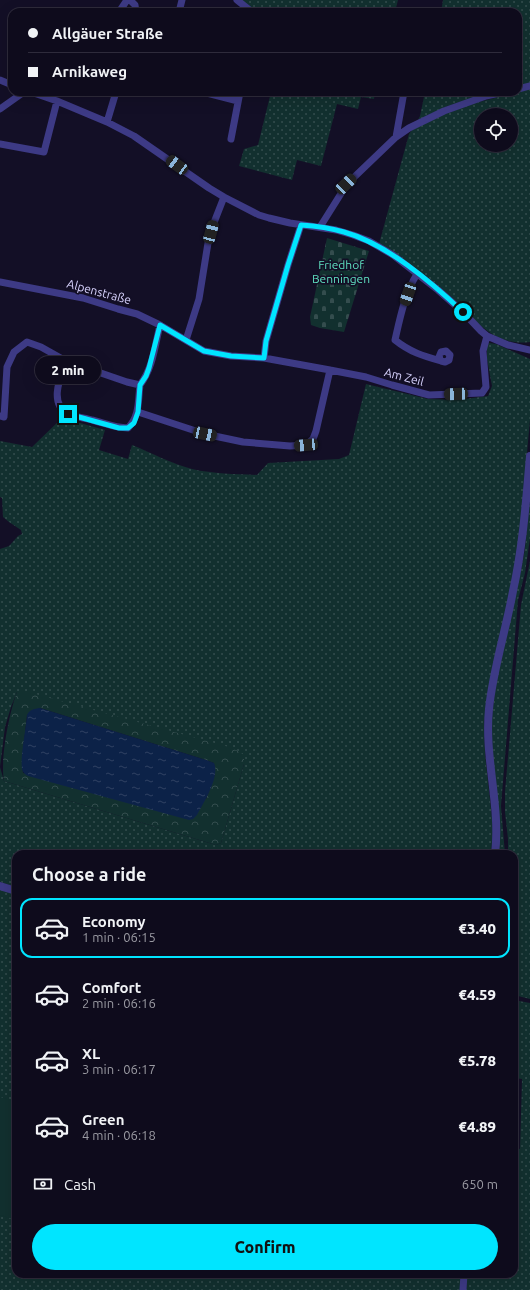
<!DOCTYPE html>
<html lang="en">
<head>
<meta charset="utf-8">
<style>
	body { margin:0; font-family:Ubuntu,sans-serif; background:#1c1929; color:#f1f3f6; height:100vh; display:flex; flex-direction:column; font-size:15px; white-space:nowrap }
	* { box-sizing:border-box; margin:0 }
	p { font-size:13px; color:#9b9ba3 }
	.icon { flex:none; width:22px; height:22px; fill:none; stroke:currentColor; stroke-width:2; stroke-linecap:round; stroke-linejoin:round }
	.map { position:relative; flex:1; overflow:hidden }
	.sheet { position:absolute; left:12px; top:850px; width:506px; height:428px; display:flex; flex-direction:column; background:#0e0b1c; border-radius:12px; box-shadow:0 4px 16px #0002,0 0 0 1px #2e2b3b }
	.sheet>* { flex:none }
	.hud { position:absolute; left:8px; top:8px; width:514px; height:88px; border-radius:12px; box-shadow:0 4px 16px #0002,0 0 0 1px #2e2b3b; display:grid; align-content:center; height:88px; padding:0 20px; background:#0e0b1c }
	.buttons { position:absolute; left:474px; top:108px; display:grid; gap:8px }
	.buttons a { display:grid; place-items:center; width:44px; height:44px; border-radius:50%; background:#0e0b1c; box-shadow:0 4px 16px #0002,0 0 0 1px #2e2b3b; font-size:20px }
	.end { position:absolute; width:18px; height:18px; margin:-9px; border:5px solid #00e5ff; background:#111; box-shadow:0 0 0 2px #111 }
	.from { border-radius:50% }
	.bubble { position:absolute; height:28px; border-radius:14px; background:#0e0b1c; box-shadow:0 4px 16px #0002,0 0 0 1px #2e2b3b; font-size:13px; font-weight:800; line-height:28px; text-align:center }
	.car { position:absolute; width:12px; height:24px; margin:-12px -6px; border-radius:5px; box-shadow:0 0 3px 1px #0007; background:linear-gradient(#222 24%,#8ab4d8 0 40%,#222 0 76%,#8ab4d8 0 86%,#222 0) }
	.hud b { display:flex; align-items:center; gap:14px; height:38px; font-size:15px }
	.hud b+b { border-top:1px solid #2e2b3b }
	.hud i { width:10px; height:10px; background:#f1f3f6 }
	ul { padding:0; list-style:none }
	li { display:flex; align-items:center; gap:12px; height:60px; margin:0 8px 6px; padding:0 12px; border:2px solid transparent; border-radius:12px }
	li div { flex:1 }
	li b { display:block; font-size:15px }
	li em { font-style:normal; font-weight:800 }
	li.current { border-color:#00e5ff }
	li>.icon { width:36px; height:36px; stroke-width:1.5 }
	h2 { padding:0 20px; font-size:18px; line-height:48px }
	.pay { display:flex; align-items:center; gap:10px; height:44px; padding:0 20px; font-size:15px }
	.pay p { margin-inline-start:auto }
	.button { display:flex; gap:8px; margin-top:auto; padding:8px 20px }
	.button a { flex:1; height:46px; border-radius:24px; background:#00e5ff; color:#111; font-size:16px; font-weight:800; line-height:46px; text-align:center }
	.map>svg:first-child { display:block }
	.grass { fill:url(#grass-dots); fill-rule:evenodd }
	.forest { fill:url(#forest-crowns); fill-rule:evenodd }
	.cemetery { fill:url(#cemetery-stones) }
	.park { fill:#12302f }
	.water { fill:url(#water-ripples) }
	.lines { fill:none; stroke-linecap:round; stroke-linejoin:round }
	.minor { stroke:#3d3a85; stroke-width:7 }
	.tertiary { stroke:#3d3a85; stroke-width:8 }
	.route { stroke:#00e5ff; stroke-width:5 }
	.labels { text-anchor:middle; stroke-width:3.5; stroke-linejoin:round; paint-order:stroke }
	.park-label { font-size:12px; fill:#5fe0c0; stroke:#130f26 }
	.street-label { font-size:12px; fill:#d9d4ff; stroke:#130f26 }
</style>
</head>
<body>
<div class="map">
<svg width="530" height="1290" viewBox="0 0 530 1290">
	<defs>
		<pattern id="grass-dots" width="8" height="8" patternUnits="userSpaceOnUse"><rect width="8" height="8" fill="#12302f"/><path d="M2 2h.1M6 6h.1" fill="none" stroke="#344d4e" stroke-width="1.8" stroke-linecap="round"/></pattern>
		<pattern id="forest-crowns" width="20" height="18" patternUnits="userSpaceOnUse"><rect width="20" height="18" fill="#12302f"/><path d="M2 6a3 3 0 1 1 6 0M12 15a3 3 0 1 1 6 0" fill="none" stroke="#344d4e"/></pattern>
		<pattern id="cemetery-stones" width="16" height="16" patternUnits="userSpaceOnUse"><rect width="16" height="16" fill="#12302f"/><path d="M2 7V4a2 2 0 0 1 4 0v3zM10 15v-3a2 2 0 0 1 4 0v3z" fill="#344d4e"/></pattern>
		<pattern id="water-ripples" width="26" height="14" patternUnits="userSpaceOnUse"><rect width="26" height="14" fill="#0c2248"/><path d="M2 4q2-2 4 0t4 0M15 11q2-2 4 0t4 0" fill="none" stroke="#2f4163"/></pattern>
	</defs>
	<rect width="100%" height="100%" fill="#130f26"/>
	<!-- grass -->
	<path class="grass" d="M241 0H398L395 12H257Z
		M443 0H530V83L518 86V12H441Z
		M530 89V342C516 344 504 341 492 334 477 325 466 310 453 299 431 278 405 260 379 244L409 134 412 130 447 113 475 103ZM481 115H511V145H481Z
		M271 92H375L374 99 361 97 358 109 337 104 321 166 297 160 292 180 239 166 244 149 258 145Z
		M425 92H492L448 106 418 120 420 116Z
		M489 343 496 344 530 359V419L519 544 484 722 485 754 492 818 493 831 491 854H16V887L0 882V549L9 546 18 536 22 534 21 530 9 522 3 517 2 498 0 497V441L32 447 62 418 105 430 99 450 128 459 132 445C152 453 172 464 192 469 214 474 235 474 257 475L268 463 339 459 349 455 366 384 428 399 457 400 488 396 492 386 487 359V345ZM17 692 244 764 221 843 216 845 4 781 0 767 5 727 11 707Z
		M530 493V538L525 573 518 600 501 806 505 854H498L491 747 492 715 497 676 521 570 525 549Z
		M530 561V999L514 995V854H508V839L505 812V792L521 605Z
		M0 889 16 895V1274H462L460 1290H0Z
		M514 1000 530 1003V1290H466L467 1274H514V1148L520 1149 522 1079 514 1078Z"/>
	<!-- forest -->
	<path class="forest" d="M24 691 229 747 238 751 244 755V764L221 843 216 845 4 781C0 760 9 713 17 692ZM40 708 206 760 214 763 215 774 206 799 23 773 22 760 27 715Z"/>
	<!-- cemetery -->
	<path class="cemetery" d="M327 238 369 251 344 332 320 328 311 325 310 317Z"/>
	<!-- park -->
	<path class="park" d="M0 1097 16 1102V1220L0 1215Z"/>
	<!-- water -->
	<path class="water" d="M40 708 206 760 214 763C220 777 204 802 197 815L193 819 189 820 28 776C25 774 23 773 22 769 20 757 26 729 27 715 30 709 34 709 40 708Z"/>
	<g class="lines">
		<!-- minor -->
		<path class="minor" d="M130 0 135 5 136 12
			M237 0 252 12
			M119 12 127 0
			M179 12 182 0
			M0 80 12 85
			M518 89 530 86
			M31 92 57 101 107 122 134 136 209 188 224 197 259 215 269 218 290 223 336 230 353 235 369 241 393 255 438 290 463 312 481 331 487 336 508 345 530 350
			M203 92 238 101
			M0 109 24 92
			M107 122 116 92
			M396 137 404 92
			M231 139 240 92
			M0 144 44 152 57 101
			M320 227 347 184 396 137 409 128 444 111 486 96 504 92
			M417 274C405 293 400 318 395 340 410 352 423 356 441 361
			M0 282 83 298 118 309 137 314 160 325 204 351 231 356 264 358 330 370 366 377 392 385 429 395 482 393 486 387 483 351 487 336
			M186 340 199 299 208 243 215 220 224 197
			M446 351 450 355 449 360 445 362 441 361 439 357 441 352Z
			M264 358 266 341 288 265 301 225
			M66 361C61 376 48 403 68 414 75 417 85 418 92 420 104 423 115 428 128 428 140 416 138 400 140 385
			M138 412 205 434 243 442 290 446 306 445 313 439 316 431 330 370
			M0 416 4 417 7 367 14 352 27 342 41 347 66 361 127 382 140 385C153 368 155 345 160 325
			M463 1290 464 1274"/>
		<!-- tertiary -->
		<path class="tertiary" d="M495 854C501 806 484 758 489 709 493 669 506 630 513 591 523 546 526 501 530 456
			M0 886 16 891"/>
	</g>
	<g class="lines">
		<!-- route -->
		<path class="route" d="M68 414 119 428H128L134 423 138 412 140 385 146 376 149 368 160 325 204 351 231 356 264 358 266 341 288 265 301 225C316 226 330 228 344 232 387 244 431 282 463 312"/>
	</g>
	<g class="labels">
		<!-- park labels -->
		<g class="park-label">
			<text x="341" y="269">Friedhof<tspan x="341" dy="14">Benningen</tspan></text>
		</g>
		<!-- street labels -->
		<g class="street-label">
			<text transform="translate(99 292) rotate(15)" y="4">Alpenstraße</text>
			<text transform="translate(404 377) rotate(15)" y="4">Am Zeil</text>
		</g>
	</g>
</svg>
<div class="buttons">
<a><svg class="icon" aria-label="locate" viewBox="0 0 24 24"><circle cx="12" cy="12" r="6"/><path d="M12 2v4M12 18v4M2 12h4M18 12h4"/></svg></a>
</div>
<i class="end from" style="left:463px;top:312px"></i>
<i class="end" style="left:68px;top:414px"></i>
<div class="bubble" style="left:35px;top:356px;width:66px">2 min</div>
<i class="car" style="left:177px;top:165px;rotate:306deg"></i>
<i class="car" style="left:346px;top:184px;rotate:46deg"></i>
<i class="car" style="left:211px;top:232px;rotate:15deg"></i>
<i class="car" style="left:408px;top:294px;rotate:199deg"></i>
<i class="car" style="left:456px;top:394px;rotate:268deg"></i>
<i class="car" style="left:205px;top:434px;rotate:102deg"></i>
<i class="car" style="left:306px;top:445px;rotate:265deg"></i>
<div class="hud">
<b><i class="from"></i>Allgäuer Straße</b>
<b><i></i>Arnikaweg</b>
</div>
<section class="sheet">
<h2>Choose a ride</h2>
<ul>
<li class="current"><svg class="icon" aria-label="car" viewBox="0 0 24 24"><path d="M5 17H2v-5l4-1 3-4h7l3 4 3 1v5h-3M9 17h6M6 11h13"/><circle cx="7" cy="17" r="2"/><circle cx="17" cy="17" r="2"/></svg><div><b>Economy</b><p>1 min · 06:15</p></div><em>€3.40</em></li>
<li><svg class="icon" aria-label="car" viewBox="0 0 24 24"><path d="M5 17H2v-5l4-1 3-4h7l3 4 3 1v5h-3M9 17h6M6 11h13"/><circle cx="7" cy="17" r="2"/><circle cx="17" cy="17" r="2"/></svg><div><b>Comfort</b><p>2 min · 06:16</p></div><em>€4.59</em></li>
<li><svg class="icon" aria-label="car" viewBox="0 0 24 24"><path d="M5 17H2v-5l4-1 3-4h7l3 4 3 1v5h-3M9 17h6M6 11h13"/><circle cx="7" cy="17" r="2"/><circle cx="17" cy="17" r="2"/></svg><div><b>XL</b><p>3 min · 06:17</p></div><em>€5.78</em></li>
<li><svg class="icon" aria-label="car" viewBox="0 0 24 24"><path d="M5 17H2v-5l4-1 3-4h7l3 4 3 1v5h-3M9 17h6M6 11h13"/><circle cx="7" cy="17" r="2"/><circle cx="17" cy="17" r="2"/></svg><div><b>Green</b><p>4 min · 06:18</p></div><em>€4.89</em></li>
</ul>
<div class="pay"><svg class="icon" aria-label="cash" viewBox="0 0 24 24"><path d="M3 7h18v10H3z"/><circle cx="12" cy="12" r="2"/></svg>Cash<p>650 m</p></div>
<div class="button"><a>Confirm</a></div>
</section>
</div>
</body>
</html>
